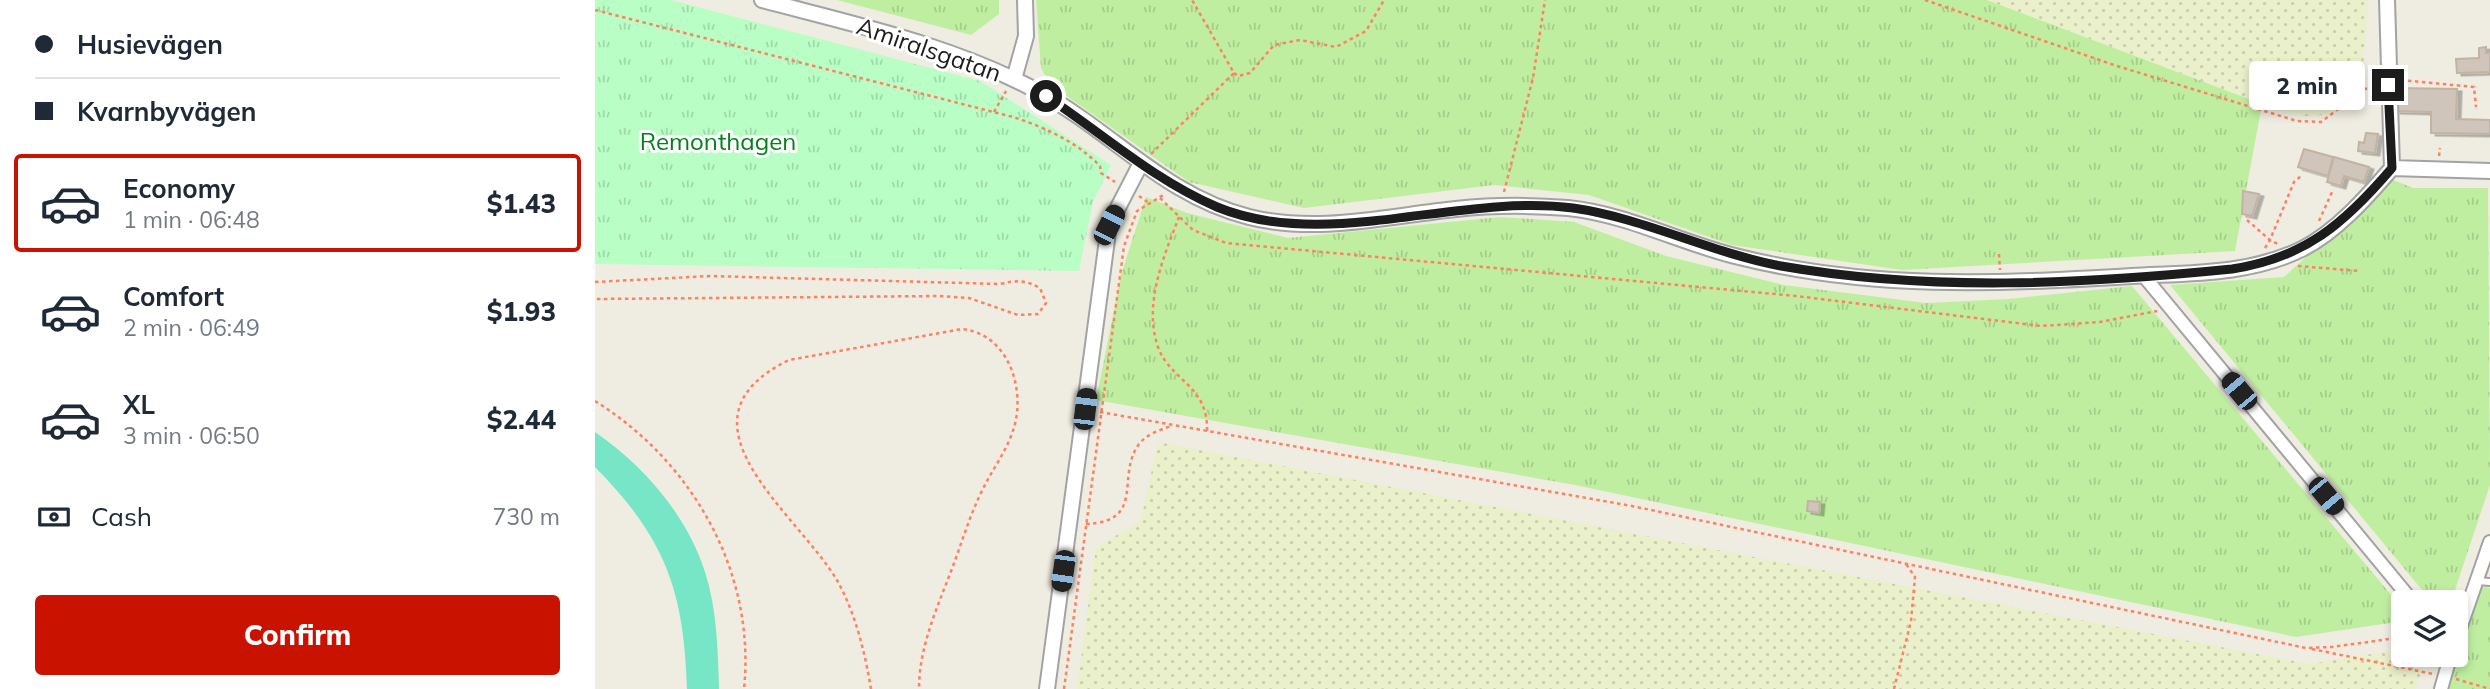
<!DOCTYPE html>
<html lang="en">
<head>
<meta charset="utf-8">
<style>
	body { margin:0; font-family:Mulish,sans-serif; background:#f2f2f3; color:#1f2937; height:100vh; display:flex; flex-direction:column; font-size:26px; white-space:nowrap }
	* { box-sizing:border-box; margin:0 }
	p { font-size:23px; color:#747a83 }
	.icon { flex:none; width:38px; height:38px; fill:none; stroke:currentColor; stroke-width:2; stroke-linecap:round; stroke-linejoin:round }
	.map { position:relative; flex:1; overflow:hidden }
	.details { display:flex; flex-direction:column; background:#fff; width:595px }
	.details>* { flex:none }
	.banner { display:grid; align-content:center; height:154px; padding:0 35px; background:#fff }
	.tools { position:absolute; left:1796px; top:590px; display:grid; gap:14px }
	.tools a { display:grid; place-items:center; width:77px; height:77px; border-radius:7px; background:#fff; box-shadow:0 4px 10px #0003; font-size:35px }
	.end { position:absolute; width:32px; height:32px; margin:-16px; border:9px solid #1c1c1c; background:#fff; box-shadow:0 0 0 4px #fff }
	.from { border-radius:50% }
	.bubble { position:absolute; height:49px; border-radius:7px; background:#fff; box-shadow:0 4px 10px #0003; font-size:23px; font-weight:800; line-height:49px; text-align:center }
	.car { position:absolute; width:21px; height:42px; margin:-21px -10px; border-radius:9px; box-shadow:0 0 5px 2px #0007; background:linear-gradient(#222 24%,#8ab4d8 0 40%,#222 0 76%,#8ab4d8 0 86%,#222 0) }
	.banner b { display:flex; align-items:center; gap:24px; height:66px; font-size:26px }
	.banner b+b { border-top:2px solid #e0e1e3 }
	.banner i { width:18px; height:18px; background:#1f2937 }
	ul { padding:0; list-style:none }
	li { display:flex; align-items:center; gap:21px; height:98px; margin:0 14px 10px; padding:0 21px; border:4px solid transparent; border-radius:7px }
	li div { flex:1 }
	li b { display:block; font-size:26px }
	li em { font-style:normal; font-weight:800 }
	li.selected { border-color:#c91300 }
	li>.icon { width:63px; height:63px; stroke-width:1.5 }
	.pay { display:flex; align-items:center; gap:18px; height:77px; padding:0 35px; font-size:26px }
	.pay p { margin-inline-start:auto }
	.action { display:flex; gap:14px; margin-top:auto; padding:14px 35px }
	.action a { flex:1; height:80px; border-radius:7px; background:#c91300; color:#fff; font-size:28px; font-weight:800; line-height:80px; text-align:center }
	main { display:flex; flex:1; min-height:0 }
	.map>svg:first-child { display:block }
	.farmland { fill:url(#farmland-dots) }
	.grass { fill:url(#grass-tufts) }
	.park { fill:url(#park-tufts) }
	.pitch { fill:#77e6c6 }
	.building { fill:#cfc5ba; stroke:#c2b3a2; stroke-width:2; filter:url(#shadow) }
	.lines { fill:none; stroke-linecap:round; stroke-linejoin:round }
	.service-casing { stroke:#a3a3a3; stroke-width:10 }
	.minor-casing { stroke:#a3a3a3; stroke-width:16 }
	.tertiary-casing { stroke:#a3a3a3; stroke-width:18 }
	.path { stroke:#ff8162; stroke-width:2.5; stroke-dasharray:3.5 3.5; stroke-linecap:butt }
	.service { stroke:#fff; stroke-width:6 }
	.minor { stroke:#fff; stroke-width:12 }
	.tertiary { stroke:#fff; stroke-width:14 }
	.route { stroke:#1c1c1c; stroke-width:9 }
	.labels { text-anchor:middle; stroke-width:6; stroke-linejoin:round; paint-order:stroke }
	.street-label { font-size:24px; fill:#1c1c1c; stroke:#fff }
	.park-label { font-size:24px; fill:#028319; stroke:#fff }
</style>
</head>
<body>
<main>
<section class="details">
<div class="banner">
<b><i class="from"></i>Husievägen</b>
<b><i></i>Kvarnbyvägen</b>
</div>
<ul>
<li class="selected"><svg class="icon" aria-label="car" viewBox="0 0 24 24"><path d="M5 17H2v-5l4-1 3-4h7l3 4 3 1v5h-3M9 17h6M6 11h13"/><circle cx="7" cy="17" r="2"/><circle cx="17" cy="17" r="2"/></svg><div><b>Economy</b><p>1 min · 06:48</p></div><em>$1.43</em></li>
<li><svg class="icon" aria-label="car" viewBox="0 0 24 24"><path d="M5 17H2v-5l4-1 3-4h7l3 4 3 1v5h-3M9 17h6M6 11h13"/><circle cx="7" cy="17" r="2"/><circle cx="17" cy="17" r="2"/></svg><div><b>Comfort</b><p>2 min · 06:49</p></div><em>$1.93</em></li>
<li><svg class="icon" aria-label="car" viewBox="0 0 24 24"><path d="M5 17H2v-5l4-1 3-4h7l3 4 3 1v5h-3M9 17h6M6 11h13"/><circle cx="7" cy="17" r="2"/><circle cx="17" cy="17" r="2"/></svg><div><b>XL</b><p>3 min · 06:50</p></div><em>$2.44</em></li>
</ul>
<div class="pay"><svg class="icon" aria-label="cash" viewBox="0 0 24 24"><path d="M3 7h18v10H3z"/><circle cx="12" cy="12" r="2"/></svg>Cash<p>730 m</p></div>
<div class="action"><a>Confirm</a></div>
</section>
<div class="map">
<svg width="1895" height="689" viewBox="0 0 1895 689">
	<defs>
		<pattern id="farmland-dots" width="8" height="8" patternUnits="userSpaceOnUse" patternTransform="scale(1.75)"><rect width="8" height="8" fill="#e9f0ca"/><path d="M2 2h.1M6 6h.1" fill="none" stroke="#c7cdad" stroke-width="1.8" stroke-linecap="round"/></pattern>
		<pattern id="grass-tufts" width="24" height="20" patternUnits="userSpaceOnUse" patternTransform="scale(1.75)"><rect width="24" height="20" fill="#c0eea1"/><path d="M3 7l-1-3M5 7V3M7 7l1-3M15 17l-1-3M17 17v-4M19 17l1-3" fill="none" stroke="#a4cc8a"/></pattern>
		<pattern id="park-tufts" width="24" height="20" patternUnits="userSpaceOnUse" patternTransform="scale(1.75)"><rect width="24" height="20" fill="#b9fec5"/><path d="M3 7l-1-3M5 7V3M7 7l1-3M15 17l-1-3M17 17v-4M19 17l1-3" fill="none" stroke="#9ed9a9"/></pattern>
		<filter id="shadow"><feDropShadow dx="4.5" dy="2.5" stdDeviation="0" flood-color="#0004"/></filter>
	</defs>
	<rect width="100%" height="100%" fill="#efece1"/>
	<!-- farmland -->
	<path class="farmland" d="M1392 0H1773L1768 71 1763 87 1752 101 1730 115 1710 116 1667 104Z
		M563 442 1714 664 1808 649V654L1826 655 1828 668 1820 689H482L501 548 546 520Z"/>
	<!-- grass -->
	<path class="grass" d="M242 0H404V14L376 35Z
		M441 0H1392L1667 104 1640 251 1307 270 1137 245 994 195 899 185 709 208 594 182 456 85 446 68Z
		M1796 179 1818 188H1893L1895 485 1856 602H1837L1575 285 1689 277Z
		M551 197 592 213 693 238 905 217 979 222 1071 256 1189 285 1331 303 1414 299 1537 286 1808 609V621L1701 637 980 485 501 400 526 275Z
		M1884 586 1895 588V689H1851Z"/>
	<!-- park -->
	<path class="park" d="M0 0H76L385 81 516 165 498 202 484 271 0 264Z"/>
	<!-- pitch -->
	<path class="pitch" d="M0 432C48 465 92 515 110 572 122 609 123 651 124 689H92C89 590 70 538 0 467Z"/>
	<!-- building -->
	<path class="building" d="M1891 47V53H1895V72L1862 73 1861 59 1884 58V48Z
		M1801 88 1862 89 1861 119 1895 120V134L1836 133V112L1801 111Z
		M1771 133 1783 134 1780 153 1763 151 1764 142 1769 143Z
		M1709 149 1738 157 1733 176 1703 167Z
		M1739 157 1774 167 1769 182 1749 176 1746 186 1732 182Z
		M1648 191 1664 194 1657 216 1647 214Z
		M1213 501 1225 502 1224 513 1212 511Z"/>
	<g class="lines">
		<!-- service casing -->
		<g class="service-casing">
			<path id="service" d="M1882 581 1895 582"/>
		</g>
		<!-- minor casing -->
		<g class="minor-casing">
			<path id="minor" d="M1548 275 1818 602
				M1860 643 1895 542
				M1846 689 1856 654"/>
		</g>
		<!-- tertiary casing -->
		<g class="tertiary-casing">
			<path id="tertiary" d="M167 0C262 25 360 46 446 93 519 133 570 196 654 217 722 234 793 216 861 209 898 205 936 205 973 208 1031 214 1084 242 1140 256 1274 290 1401 284 1537 276 1594 273 1654 275 1707 249 1741 232 1772 197 1797 168
				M1792 0 1797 168
				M419 79 431 36 430 0
				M1797 168 1895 171
				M452 689 514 225 545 165"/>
		</g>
		<!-- path -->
		<path class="path" d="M1330 0 1522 66 1702 121 1726 122 1768 90 1782 84
			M0 10 418 117C449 127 482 142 505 166L506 173 520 182
			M639 73 643 76 655 73 679 45 705 40 741 47 771 31 789 0
			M1806 80 1879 87 1881 107
			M399 112 411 91
			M556 154 639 73 597 0
			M1844 156 1845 148
			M909 192 938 78 950 0
			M544 196 554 203
			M565 198 598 230 631 243 1201 296 1446 326 1505 322 1562 311
			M584 217C569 256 548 304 563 347 575 381 614 385 612 432
			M1652 220 1675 240 1699 182 1707 175
			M1724 221 1737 192
			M1670 248 1675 240 1683 244
			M1404 254 1405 270
			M1703 266 1764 271
			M0 282 115 276 405 284C421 280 431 280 445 288L451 303 443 314 423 315 374 298 345 296 0 299
			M0 401C98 462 161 573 149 689
			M505 412 1037 506 1711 648 1737 647 1808 637
			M491 524C552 521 520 477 544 444 552 434 565 430 576 426
			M1717 649 1838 674
			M1861 679 1895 689
			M276 689C270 653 261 615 243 582 204 514 69 421 194 360L367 329C407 333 426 375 422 413 418 445 398 466 385 495 374 518 367 542 358 566 343 606 324 646 324 689
			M469 689 529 246 542 211 570 194
			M1299 689 1316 621 1320 577 1311 564"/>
		<!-- service -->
		<use href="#service" class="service"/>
		<!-- minor -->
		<use href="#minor" class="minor"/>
		<!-- tertiary -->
		<use href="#tertiary" class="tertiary"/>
	</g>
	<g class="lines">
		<!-- route -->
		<path class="route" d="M451 96C508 134 559 180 622 207 731 252 862 193 978 208 1049 218 1116 253 1186 266 1335 292 1487 284 1637 269 1710 258 1750 223 1797 168L1793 85"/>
	</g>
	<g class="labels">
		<!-- street labels -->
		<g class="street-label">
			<text transform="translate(334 50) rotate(19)" y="8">Amiralsgatan</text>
		</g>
		<!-- park labels -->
		<g class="park-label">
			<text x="123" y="150">Remonthagen</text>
		</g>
	</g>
</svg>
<div class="tools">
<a><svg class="icon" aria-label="layers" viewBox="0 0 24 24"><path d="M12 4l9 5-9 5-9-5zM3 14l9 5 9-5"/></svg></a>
</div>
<i class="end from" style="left:451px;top:96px"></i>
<i class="end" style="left:1793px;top:85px"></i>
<div class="bubble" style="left:1654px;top:61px;width:116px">2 min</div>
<i class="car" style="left:514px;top:225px;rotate:27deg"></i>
<i class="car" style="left:1644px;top:391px;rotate:320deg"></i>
<i class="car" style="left:490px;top:409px;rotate:7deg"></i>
<i class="car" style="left:1731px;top:496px;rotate:140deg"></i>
<i class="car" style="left:468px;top:571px;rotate:188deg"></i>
</div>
</main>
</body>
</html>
